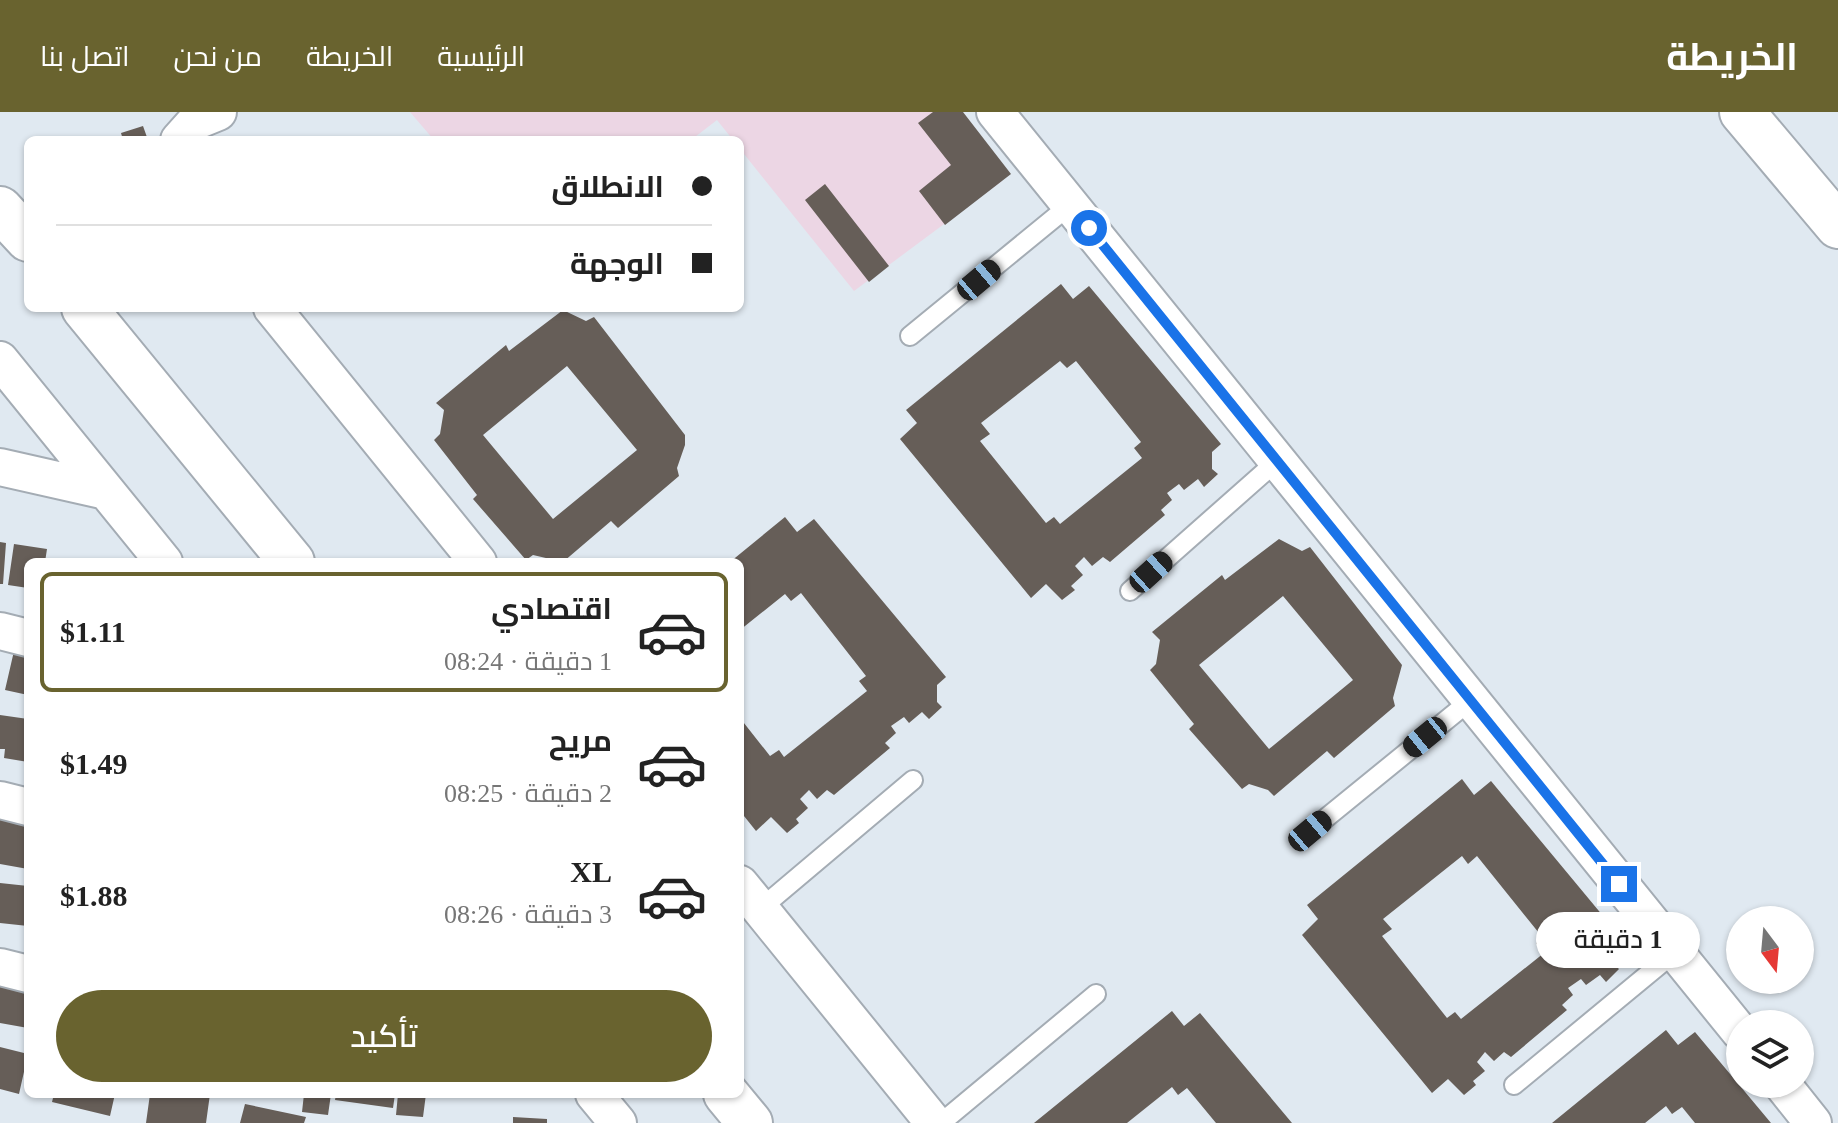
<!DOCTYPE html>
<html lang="ar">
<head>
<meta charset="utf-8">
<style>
	body { margin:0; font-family:"Times New Roman",Cairo,serif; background:#f2f2f2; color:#222; direction:rtl; height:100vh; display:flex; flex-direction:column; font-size:30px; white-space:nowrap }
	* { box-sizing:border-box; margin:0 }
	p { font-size:26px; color:#767676 }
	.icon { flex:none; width:44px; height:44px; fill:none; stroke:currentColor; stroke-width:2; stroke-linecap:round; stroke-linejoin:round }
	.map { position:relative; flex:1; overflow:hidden; direction:ltr }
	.panel { position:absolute; left:24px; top:446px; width:720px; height:540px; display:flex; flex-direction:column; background:#fff; border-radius:12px; box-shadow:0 2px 6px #0004; direction:rtl }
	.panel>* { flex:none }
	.guide { position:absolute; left:24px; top:24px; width:720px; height:176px; border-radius:12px; box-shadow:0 2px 6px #0004; direction:rtl; display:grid; align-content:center; height:176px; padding:0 32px; background:#fff }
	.needle { width:52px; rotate:164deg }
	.buttons { position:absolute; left:1726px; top:794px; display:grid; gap:16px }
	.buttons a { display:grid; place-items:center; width:88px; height:88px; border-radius:50%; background:#fff; box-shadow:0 2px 6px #0004; font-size:40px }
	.end { position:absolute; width:36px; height:36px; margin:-18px; border:10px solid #1a73e8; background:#fff; box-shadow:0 0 0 4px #fff }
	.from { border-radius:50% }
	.bubble { position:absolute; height:56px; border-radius:28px; background:#fff; box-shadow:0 2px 6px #0004; font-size:26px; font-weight:600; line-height:56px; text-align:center; direction:rtl }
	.car { position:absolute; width:24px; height:48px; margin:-24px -12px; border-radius:10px; box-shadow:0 0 6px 2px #0007; background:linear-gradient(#222 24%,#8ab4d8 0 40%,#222 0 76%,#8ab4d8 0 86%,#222 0) }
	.guide b { display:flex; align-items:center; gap:28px; height:76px; font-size:30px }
	.guide b+b { border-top:2px solid #e0e0e0 }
	.guide i { width:20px; height:20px; background:#222 }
	ul { padding:14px 0 0; list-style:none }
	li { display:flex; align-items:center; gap:24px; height:120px; margin:0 16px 12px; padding:0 16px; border:4px solid transparent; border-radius:12px }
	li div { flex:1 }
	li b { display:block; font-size:30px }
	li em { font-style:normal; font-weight:600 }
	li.selected { border-color:#69632f }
	li>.icon { width:72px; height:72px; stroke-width:1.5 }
	.button { display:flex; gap:16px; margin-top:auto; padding:16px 32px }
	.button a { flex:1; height:92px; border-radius:48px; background:#69632f; color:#fff; font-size:32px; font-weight:600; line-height:92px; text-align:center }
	header { display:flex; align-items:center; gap:48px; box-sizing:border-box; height:112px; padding:0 40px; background:#69632f; color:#fff }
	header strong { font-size:38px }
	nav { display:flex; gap:44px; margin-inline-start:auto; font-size:28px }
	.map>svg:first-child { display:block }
	.education { fill:#ecd6e4 }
	.building { fill:#665e58; fill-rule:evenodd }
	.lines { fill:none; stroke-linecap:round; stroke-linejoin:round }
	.lane-casing { stroke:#a4acb4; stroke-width:22 }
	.street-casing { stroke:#a4acb4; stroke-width:40 }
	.secondary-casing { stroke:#a4acb4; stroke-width:48 }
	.lane { stroke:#fff; stroke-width:18 }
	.street { stroke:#fff; stroke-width:36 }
	.secondary { stroke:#fff; stroke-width:44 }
	.route { stroke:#1a73e8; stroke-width:10 }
</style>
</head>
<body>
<header>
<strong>الخريطة</strong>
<nav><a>الرئيسية</a><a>الخريطة</a><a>من نحن</a><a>اتصل بنا</a></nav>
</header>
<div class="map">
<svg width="1838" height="1011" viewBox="0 0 1838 1011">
	<rect width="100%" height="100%" fill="#e0e9f1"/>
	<!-- education -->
	<path class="education" d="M410 0H946L1002 69 854 179 740 37V28H733L717 8 691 28H434Z"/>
	<!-- building -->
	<path class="building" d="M933 0H963L1011 62 945 113 919 79 951 53 918 11Z
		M143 14 148 28H123L121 21Z
		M825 72 889 154 869 170 805 88Z
		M1061 172 1073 187 1089 174 1221 332 1212 340V357L1218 362 1204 375 1198 367 1184 378 1179 372 1167 381 1172 388 1161 398 1165 403 1110 450 1103 445 1092 454 1084 445 1075 454 1083 463 1071 474 1075 478 1062 488 1046 472 1031 486 900 327 917 311 906 298ZM1060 249 1067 256 1076 249 1141 330 1134 336 1142 346 1060 412 1054 405 1046 411 980 329 990 322 981 311Z
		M563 198 586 209 594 205 685 323V333L677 356 679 364 618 416 611 409 563 450 533 443 526 448 473 387 477 383 434 328 440 322 444 298 436 291 506 233 509 239ZM567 254 637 338 553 407 483 323Z
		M785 405 797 420 814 407 946 565 937 573V590L942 595 929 607 922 600 909 611 904 605 891 614 896 621 885 631 890 636 834 683 827 678 817 687 809 678 800 687 808 696 796 707 799 711 787 721 771 705 756 719 740 699V606L770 644 779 638 784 645 867 579 859 569 866 564 801 481 791 489 785 482 740 518V450H730Z
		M1279 427 1302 439 1310 435 1402 553 1393 586 1395 594 1334 646 1327 639 1274 684 1268 678 1249 672 1242 677 1189 617 1194 612 1150 558 1156 552 1160 528 1152 520 1222 463 1225 468ZM1283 484 1353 568 1269 637 1199 553Z
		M0 430 6 431 3 472H0Z
		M14 432 47 437 45 450H28V476L8 473Z
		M14 539 28 542V583L5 578Z
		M0 603 28 607V650L4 646 5 637H0Z
		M1462 667 1474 683 1491 669 1623 828 1614 835V852L1619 857 1606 870 1600 863 1586 873 1581 867 1568 876 1573 883 1562 893 1567 898 1511 945 1504 940 1494 949 1485 940 1477 950 1485 959 1473 969 1476 973 1464 983 1448 967 1432 981 1302 823 1318 807 1307 793ZM1462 744 1468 752 1477 744 1543 826 1536 831 1544 841 1461 907 1455 900 1447 906 1382 824 1392 817 1383 807Z
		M0 704 28 708V757L0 752Z
		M0 771 28 774V814L0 811Z
		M0 869 28 875V916L0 911Z
		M1172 899 1184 914 1200 901 1292 1011H1216L1187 976 1178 983 1172 975 1127 1011H1034Z
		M1666 918 1678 933 1695 920 1771 1011H1695L1682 995 1672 1002 1666 994 1645 1011H1552Z
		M0 935 28 942 19 982 0 977Z
		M54 982H115L110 1004 52 990Z
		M150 982H210L206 1011H146Z
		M304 982H331L328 1003 302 1000Z
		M336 982H395L393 996 335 988Z
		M398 982H426L423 1005 396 1003Z
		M245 992 306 1005 304 1011H240Z
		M513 1005 547 1007V1011H513Z"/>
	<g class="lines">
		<!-- lane casing -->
		<g class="lane-casing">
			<path id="lane" d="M910 224 1070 93
				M1130 479 1277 349
				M1310 719 1471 588
				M760 797 913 668
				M1514 973 1675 840
				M941 1011 1096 882"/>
		</g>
		<!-- street casing -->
		<g class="street-casing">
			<path id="street" d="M995 0 1740 920
				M179 28 196 9 218 0
				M272 196 478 450
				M0 248 164 450
				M0 355 106 379
				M0 519 28 526
				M0 688 28 695
				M740 772 934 1011
				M0 855 28 862
				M1782 972 1813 1011
				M594 982 618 1011"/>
		</g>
		<!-- secondary casing -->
		<g class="secondary-casing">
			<path id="secondary" d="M1742 0 1838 114
				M0 97 28 127
				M84 196 292 450
				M726 982 750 1011"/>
		</g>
		<!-- lane -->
		<use href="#lane" class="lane"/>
		<!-- street -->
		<use href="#street" class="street"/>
		<!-- secondary -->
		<use href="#secondary" class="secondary"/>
	</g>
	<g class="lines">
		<!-- route -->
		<path class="route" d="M1089 116 1619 772"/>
	</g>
</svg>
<div class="buttons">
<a><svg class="needle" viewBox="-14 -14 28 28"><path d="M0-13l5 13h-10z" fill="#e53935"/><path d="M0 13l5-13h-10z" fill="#767676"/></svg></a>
<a><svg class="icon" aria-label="layers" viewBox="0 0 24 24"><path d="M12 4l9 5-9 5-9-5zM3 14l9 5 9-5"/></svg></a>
</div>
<i class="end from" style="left:1089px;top:116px"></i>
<i class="end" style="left:1619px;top:772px"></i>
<div class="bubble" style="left:1536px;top:800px;width:164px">1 دقيقة</div>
<i class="car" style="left:979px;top:168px;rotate:50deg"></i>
<i class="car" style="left:1151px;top:460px;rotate:48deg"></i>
<i class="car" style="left:1425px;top:625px;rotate:231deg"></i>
<i class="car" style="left:1310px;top:719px;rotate:50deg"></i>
<div class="guide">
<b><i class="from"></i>الانطلاق</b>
<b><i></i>الوجهة</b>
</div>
<section class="panel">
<ul>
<li class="selected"><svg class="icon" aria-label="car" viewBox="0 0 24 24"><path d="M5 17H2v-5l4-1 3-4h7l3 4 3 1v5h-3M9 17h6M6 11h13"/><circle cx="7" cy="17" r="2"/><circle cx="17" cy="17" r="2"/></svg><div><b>اقتصادي</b><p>1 دقيقة · 08:24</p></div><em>$1.11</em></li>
<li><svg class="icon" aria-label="car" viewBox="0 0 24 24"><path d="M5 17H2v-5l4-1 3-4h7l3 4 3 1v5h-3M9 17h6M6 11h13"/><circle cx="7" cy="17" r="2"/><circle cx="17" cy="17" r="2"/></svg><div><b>مريح</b><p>2 دقيقة · 08:25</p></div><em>$1.49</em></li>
<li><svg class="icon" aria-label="car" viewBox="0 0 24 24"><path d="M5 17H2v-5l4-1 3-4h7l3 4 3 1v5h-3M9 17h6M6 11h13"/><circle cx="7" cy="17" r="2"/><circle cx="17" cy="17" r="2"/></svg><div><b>XL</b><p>3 دقيقة · 08:26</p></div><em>$1.88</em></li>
</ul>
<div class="button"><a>تأكيد</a></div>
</section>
</div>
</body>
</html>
